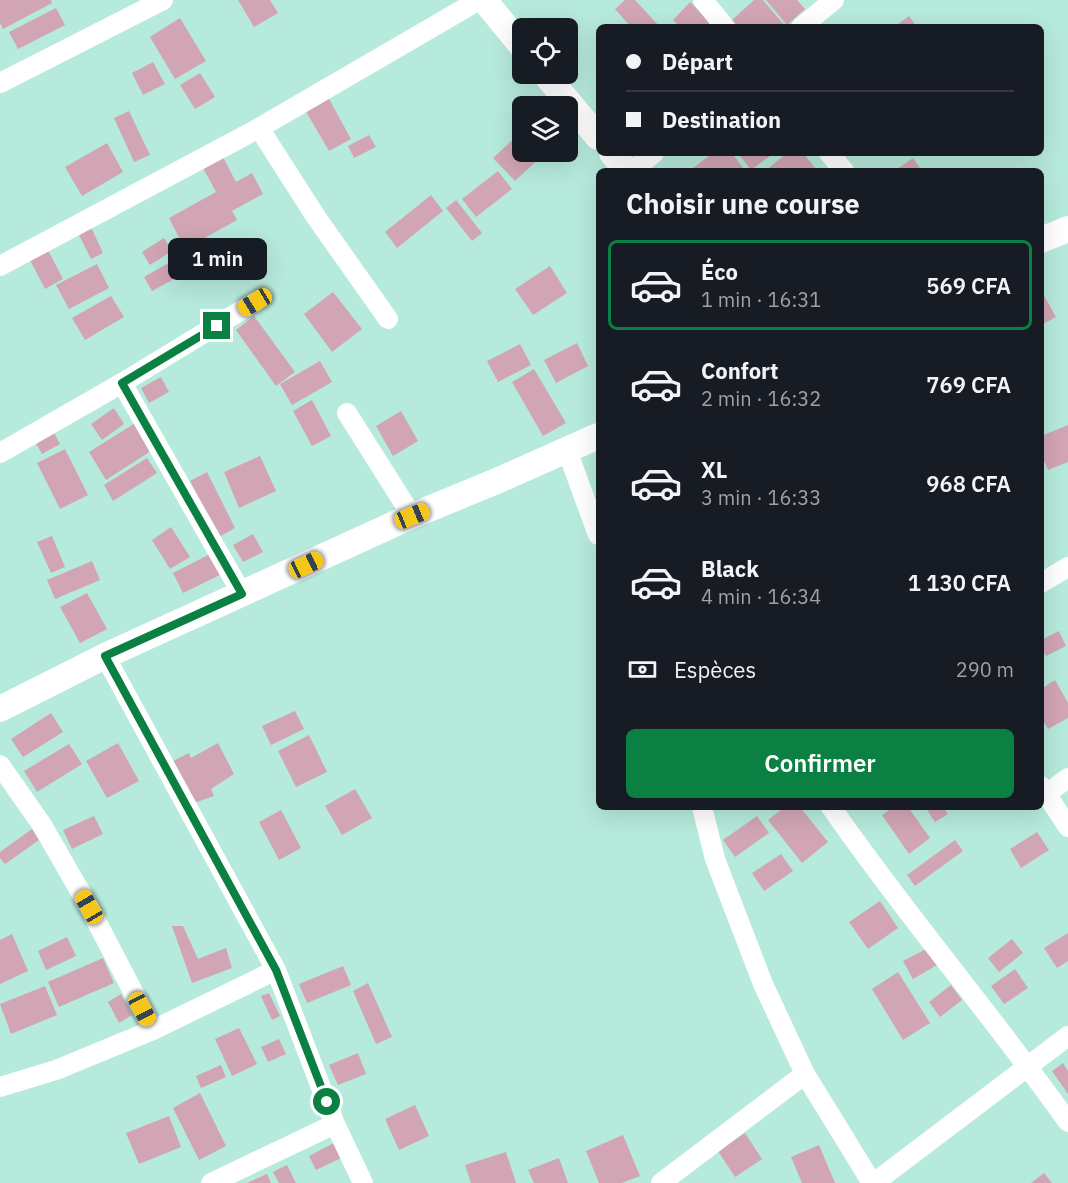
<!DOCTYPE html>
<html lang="fr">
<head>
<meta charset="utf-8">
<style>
	body { margin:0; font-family:"IBM Plex Sans",sans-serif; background:#20242c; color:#f1f3f6; height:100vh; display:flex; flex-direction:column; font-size:22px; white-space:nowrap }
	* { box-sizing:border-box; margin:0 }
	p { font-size:20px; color:#9ea1a6 }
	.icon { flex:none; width:33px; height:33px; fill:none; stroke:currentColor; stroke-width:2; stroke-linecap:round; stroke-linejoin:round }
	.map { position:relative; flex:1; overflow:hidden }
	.side { position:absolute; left:596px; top:168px; width:448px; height:642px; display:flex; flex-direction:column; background:#171b24; border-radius:9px; box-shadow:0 6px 24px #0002 }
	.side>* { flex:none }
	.banner { position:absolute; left:596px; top:24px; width:448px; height:132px; border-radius:9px; box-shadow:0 6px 24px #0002; display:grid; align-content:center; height:132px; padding:0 30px; background:#171b24 }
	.controls { position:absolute; left:512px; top:18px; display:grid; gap:12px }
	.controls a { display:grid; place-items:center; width:66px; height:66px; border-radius:9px; background:#171b24; box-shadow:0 6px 24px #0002; font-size:30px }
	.end { position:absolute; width:27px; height:27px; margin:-14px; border:8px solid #0b8043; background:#fff; box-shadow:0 0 0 3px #fff }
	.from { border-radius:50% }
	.bubble { position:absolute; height:42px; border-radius:9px; background:#171b24; box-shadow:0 6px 24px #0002; font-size:20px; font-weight:600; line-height:42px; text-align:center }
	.car { position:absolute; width:18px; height:36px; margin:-18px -9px; border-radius:8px; box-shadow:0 0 4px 2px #0007; background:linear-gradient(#f5c518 24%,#345 0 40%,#f5c518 0 76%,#345 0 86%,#f5c518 0) }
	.banner b { display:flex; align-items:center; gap:21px; height:57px; font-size:22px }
	.banner b+b { border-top:2px solid #363941 }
	.banner i { width:15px; height:15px; background:#f1f3f6 }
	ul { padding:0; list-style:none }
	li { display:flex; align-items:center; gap:18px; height:90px; margin:0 12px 9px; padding:0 18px; border:3px solid transparent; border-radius:9px }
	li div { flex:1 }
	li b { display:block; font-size:22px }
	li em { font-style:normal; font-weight:600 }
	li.active { border-color:#0b8043 }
	li>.icon { width:54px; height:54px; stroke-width:1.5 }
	h2 { padding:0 30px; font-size:27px; line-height:72px }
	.pay { display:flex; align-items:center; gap:15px; height:66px; padding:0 30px; font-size:22px }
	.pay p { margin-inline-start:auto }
	.action { display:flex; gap:12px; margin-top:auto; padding:12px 30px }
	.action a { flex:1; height:69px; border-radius:9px; background:#0b8043; color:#fff; font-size:24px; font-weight:600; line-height:69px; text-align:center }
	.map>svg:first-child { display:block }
	.building { fill:#d2a5b4 }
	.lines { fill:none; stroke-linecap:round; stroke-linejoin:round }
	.minor { stroke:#fff; stroke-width:20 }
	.tertiary { stroke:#fff; stroke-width:26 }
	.route { stroke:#0b8043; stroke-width:8 }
</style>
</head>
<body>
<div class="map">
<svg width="1068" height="1183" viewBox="0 0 1068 1183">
	<rect width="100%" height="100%" fill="#b6eadc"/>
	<!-- building -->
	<path class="building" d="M0 0H51L52 3 3 29 0 23Z
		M238 0H270L278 13 254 27Z
		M625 0H635L660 27H631L615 9Z
		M754 0H763L785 26 739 27 732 20Z
		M766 0H797L805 9 787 25Z
		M690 2 711 23 707 27H680L673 20Z
		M56 8 65 25 18 49 9 32Z
		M909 16 917 27H894Z
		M180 18 206 61 175 79 150 37Z
		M153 62 165 84 143 95 132 73Z
		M200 73 215 97 195 109 180 85Z
		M328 97 351 139 329 151 305 110Z
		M129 111 150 155 134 162 114 118Z
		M522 131V152H546L515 181 493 158Z
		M369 135 376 147 354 158 348 146Z
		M107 143 123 172 82 196 65 167Z
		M713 153H732L745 171H689Z
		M738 153H774L751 170Z
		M787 153H803L817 170 765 171Z
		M223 157 236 182 252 173 263 194 232 211 237 220 185 249 169 218 216 192 203 168Z
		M913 158 922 171H894Z
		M498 171 512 189 476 217 462 199Z
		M431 195 443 211 397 248 385 232Z
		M456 200 482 233 472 241 446 208Z
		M91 227 103 253 91 259 78 233Z
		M164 238 172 251 150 265 142 252Z
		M48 250 63 279 45 289 30 260Z
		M181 256 189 271 152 291 144 277Z
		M97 264 109 288 69 309 56 285Z
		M550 266 567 293 533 315 515 289Z
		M1041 290 1056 317 1041 325Z
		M333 292 362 329 332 352 304 314Z
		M111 296 124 317 85 340 72 318Z
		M254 316 295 372 276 386 236 330Z
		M577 343 588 366 556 383 544 360Z
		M520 344 531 365 498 382 487 361Z
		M320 361 332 382 292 405 280 384Z
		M534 369 566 423 543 436 512 382Z
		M161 377 169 392 149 403 141 388Z
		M312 400 331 436 312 446 293 411Z
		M114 408 124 424 102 440 91 424Z
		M401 411 418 441 393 456 376 426Z
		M137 422 154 449 106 480 89 452Z
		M1068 425V462L1048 470 1041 454V436Z
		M52 429 60 444 42 454 34 440Z
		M65 449 88 495 60 509 37 463Z
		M260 456 276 491 239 508 224 472Z
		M147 458 157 473 113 501 104 485Z
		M207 472 235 528 219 537 190 481Z
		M171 527 190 557 170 569 152 540Z
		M253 534 263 552 243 562 233 545Z
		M52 536 65 567 51 573 37 542Z
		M212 553 222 574 183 593 173 573Z
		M92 561 100 580 55 599 47 580Z
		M87 593 107 629 80 643 60 607Z
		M1059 631 1066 646 1046 656 1041 646V640Z
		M1055 680 1068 703V718L1048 729 1041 717V689Z
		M295 711 304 729 271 745 262 726Z
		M51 713 63 732 23 757 11 739Z
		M309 735 327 772 296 787 278 751Z
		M118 743 139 781 107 798 86 761Z
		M218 743 234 774 211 789 214 796 194 803 169 763 189 753 191 758Z
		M69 744 82 764 37 792 24 771Z
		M355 789 372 818 342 835 325 806Z
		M785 807H800L828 842 802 863 768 820Z
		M894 807H908L930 838 909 854 882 815Z
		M925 807H943L948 814 935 822Z
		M281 810 301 848 279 860 259 822Z
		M94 816 103 834 72 849 63 830Z
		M757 816 769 833 735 857 723 840Z
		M32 829 39 840 5 864 0 858V852Z
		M1037 832 1049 850 1021 868 1010 849Z
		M955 840 963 851 915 886 907 875Z
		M781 854 793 871 764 891 752 873Z
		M880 901 898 928 868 949 849 922Z
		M172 926H183L198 959 226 948 232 968 192 983Z
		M1068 933V961L1057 968 1044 948Z
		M12 934 28 971 0 984V940Z
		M67 937 76 956 46 970 38 951Z
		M1012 939 1023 953 999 972 988 958Z
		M930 947 939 964 913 979 903 961Z
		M103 958 114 983 59 1007 48 982Z
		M343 966 351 985 307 1003 299 984Z
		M1015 969 1028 988 1004 1004 991 986Z
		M898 972 930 1023 903 1040 872 989Z
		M368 983 392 1037 376 1044 353 991Z
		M951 985 962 1000 940 1017 929 1002Z
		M45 986 57 1015 11 1034 0 1004Z
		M269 993 280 1016 272 1020 261 996Z
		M121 994 132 1015 119 1023 108 1002Z
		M239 1028 257 1064 232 1076 215 1039Z
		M279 1039 286 1054 268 1062 261 1047Z
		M358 1053 366 1074 338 1085 329 1065Z
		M1063 1063 1068 1071V1094L1052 1071Z
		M221 1065 226 1077 201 1088 196 1076Z
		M200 1093 226 1146 199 1160 173 1108Z
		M415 1105 429 1136 399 1150 385 1119Z
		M169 1116 181 1147 139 1164 126 1133Z
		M745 1133 762 1159 735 1177 718 1151Z
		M623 1135 640 1176 622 1183H599L586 1151Z
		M334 1143 341 1158 316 1170 309 1156Z
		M819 1145 835 1183H802L791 1157Z
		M506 1152 516 1183H471L465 1165Z
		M559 1158 568 1183H534L528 1170Z
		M287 1165 296 1183H279L273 1172Z
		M1044 1173 1052 1183H1031Z
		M267 1174 271 1183H247Z"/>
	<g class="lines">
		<!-- minor -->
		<path class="minor" d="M703 0 725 27
			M801 27 834 0
			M0 83 163 0
			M259 128 316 217 388 319
			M829 153 844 171
			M632 171 654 153
			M0 266 259 128 479 0
			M122 383 242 594
			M347 413 412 516
			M567 450 598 535
			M0 453 122 383 255 302
			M1041 583 1068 567
			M105 656 276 970 335 1124 363 1183
			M0 765 42 825 89 907 153 1030
			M1041 786 1068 827
			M1046 794 1068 778
			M702 807 715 859 763 984 805 1074 872 1183
			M831 807C906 915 992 1015 1068 1122
			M0 1087 56 1070 153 1030 276 970
			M211 1183 335 1124
			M661 1183 805 1074
			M874 1183 1068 1036"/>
		<!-- tertiary -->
		<path class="tertiary" d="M484 0 522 46
			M545 74 598 137
			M612 153 627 171
			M1041 240 1068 229
			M0 709 105 656 412 516 499 480 598 436"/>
	</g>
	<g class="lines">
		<!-- route -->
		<path class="route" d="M217 326 122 383 242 594 105 656 276 970 327 1102"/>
	</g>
</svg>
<div class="controls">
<a><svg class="icon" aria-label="locate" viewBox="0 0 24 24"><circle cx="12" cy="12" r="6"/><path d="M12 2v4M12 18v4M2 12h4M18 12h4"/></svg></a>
<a><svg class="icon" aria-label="layers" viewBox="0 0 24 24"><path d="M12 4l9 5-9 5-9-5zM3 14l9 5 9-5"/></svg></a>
</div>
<i class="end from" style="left:327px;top:1102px"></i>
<i class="end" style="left:217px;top:326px"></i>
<div class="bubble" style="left:168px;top:238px;width:99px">1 min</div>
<i class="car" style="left:255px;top:302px;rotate:239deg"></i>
<i class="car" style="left:412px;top:516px;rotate:68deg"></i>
<i class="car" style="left:306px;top:565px;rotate:65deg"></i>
<i class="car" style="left:89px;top:907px;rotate:330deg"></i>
<i class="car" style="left:142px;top:1009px;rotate:152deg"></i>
<div class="banner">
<b><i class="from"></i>Départ</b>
<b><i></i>Destination</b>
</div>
<section class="side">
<h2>Choisir une course</h2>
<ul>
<li class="active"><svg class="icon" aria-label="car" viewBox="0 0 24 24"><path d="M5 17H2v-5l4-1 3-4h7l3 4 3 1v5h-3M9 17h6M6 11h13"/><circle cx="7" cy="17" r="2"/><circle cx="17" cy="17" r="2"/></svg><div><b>Éco</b><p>1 min · 16:31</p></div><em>569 CFA</em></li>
<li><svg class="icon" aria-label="car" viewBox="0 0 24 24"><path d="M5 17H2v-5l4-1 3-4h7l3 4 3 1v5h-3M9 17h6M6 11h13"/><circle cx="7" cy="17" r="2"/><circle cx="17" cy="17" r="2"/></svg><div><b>Confort</b><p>2 min · 16:32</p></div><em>769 CFA</em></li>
<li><svg class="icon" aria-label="car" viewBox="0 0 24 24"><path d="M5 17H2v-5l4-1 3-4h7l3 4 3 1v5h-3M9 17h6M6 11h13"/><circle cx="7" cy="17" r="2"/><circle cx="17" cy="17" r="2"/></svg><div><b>XL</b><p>3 min · 16:33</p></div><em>968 CFA</em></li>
<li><svg class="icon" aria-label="car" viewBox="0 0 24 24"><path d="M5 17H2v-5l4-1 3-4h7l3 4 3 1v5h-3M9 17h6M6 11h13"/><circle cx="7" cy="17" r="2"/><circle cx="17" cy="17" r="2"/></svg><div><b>Black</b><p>4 min · 16:34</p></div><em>1 130 CFA</em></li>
</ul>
<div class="pay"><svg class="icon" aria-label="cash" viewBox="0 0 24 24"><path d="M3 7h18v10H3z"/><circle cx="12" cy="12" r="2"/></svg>Espèces<p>290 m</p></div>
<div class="action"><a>Confirmer</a></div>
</section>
</div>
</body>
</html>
